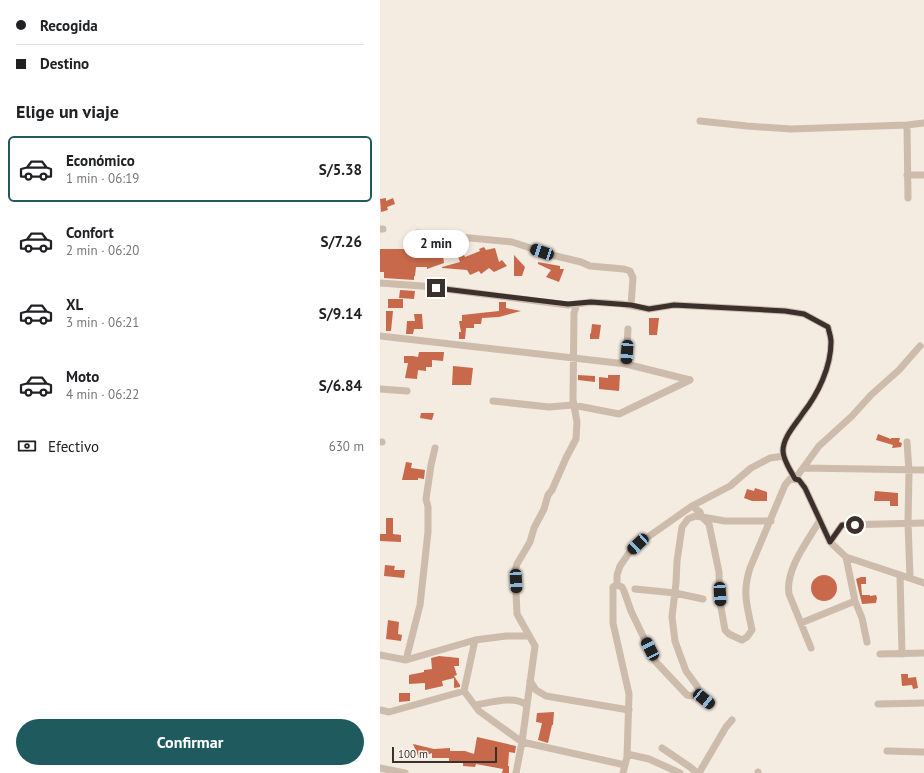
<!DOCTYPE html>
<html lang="es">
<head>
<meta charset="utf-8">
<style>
	body { margin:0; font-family:"PT Sans",sans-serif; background:#f2f2f2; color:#202124; height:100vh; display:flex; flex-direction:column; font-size:15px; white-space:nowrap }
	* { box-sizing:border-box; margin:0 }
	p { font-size:13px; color:#757577 }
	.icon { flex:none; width:22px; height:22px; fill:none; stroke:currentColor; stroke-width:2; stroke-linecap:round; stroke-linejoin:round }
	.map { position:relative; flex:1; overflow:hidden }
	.sheet { display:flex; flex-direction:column; background:#fff; width:380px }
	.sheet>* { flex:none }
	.hud { display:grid; align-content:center; height:88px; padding:0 16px; background:#fff }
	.scale { position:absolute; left:12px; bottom:10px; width:105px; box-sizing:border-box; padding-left:4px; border:2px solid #3b302b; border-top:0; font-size:11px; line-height:14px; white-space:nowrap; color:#3b302b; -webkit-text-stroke:3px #fbf5ee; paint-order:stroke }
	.end { position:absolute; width:18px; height:18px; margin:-9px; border:5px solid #3b302b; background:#fff; box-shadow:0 0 0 2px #fff }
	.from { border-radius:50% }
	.bubble { position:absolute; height:28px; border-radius:14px; background:#fff; box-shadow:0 2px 6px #0003; font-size:13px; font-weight:700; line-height:28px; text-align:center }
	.car { position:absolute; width:12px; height:24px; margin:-12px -6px; border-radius:5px; box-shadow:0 0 3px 1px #0007; background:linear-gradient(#222 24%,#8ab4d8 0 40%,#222 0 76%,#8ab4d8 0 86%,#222 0) }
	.hud b { display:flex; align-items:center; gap:14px; height:38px; font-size:15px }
	.hud b+b { border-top:1px solid #e0e0e0 }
	.hud i { width:10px; height:10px; background:#202124 }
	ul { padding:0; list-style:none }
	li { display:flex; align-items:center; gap:12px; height:66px; margin:0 8px 6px; padding:0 8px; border:2px solid transparent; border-radius:6px }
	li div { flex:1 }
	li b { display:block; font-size:15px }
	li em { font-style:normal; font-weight:700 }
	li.on { border-color:#1f5a5e }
	li>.icon { width:36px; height:36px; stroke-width:1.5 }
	h2 { padding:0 16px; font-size:18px; line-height:48px }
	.pay { display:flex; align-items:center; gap:10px; height:44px; padding:0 16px; font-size:15px }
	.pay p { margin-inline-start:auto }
	.primary-button { display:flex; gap:8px; margin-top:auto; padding:8px 16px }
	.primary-button a { flex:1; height:46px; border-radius:24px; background:#1f5a5e; color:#fff; font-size:16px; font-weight:700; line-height:46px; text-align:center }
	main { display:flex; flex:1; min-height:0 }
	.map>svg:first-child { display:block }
	.building { fill:#c8694b }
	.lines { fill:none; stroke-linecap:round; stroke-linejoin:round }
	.street { stroke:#cdbbac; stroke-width:7 }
	.route { stroke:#3b302b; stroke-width:5 }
</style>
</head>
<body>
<main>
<section class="sheet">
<div class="hud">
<b><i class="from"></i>Recogida</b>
<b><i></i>Destino</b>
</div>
<h2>Elige un viaje</h2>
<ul>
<li class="on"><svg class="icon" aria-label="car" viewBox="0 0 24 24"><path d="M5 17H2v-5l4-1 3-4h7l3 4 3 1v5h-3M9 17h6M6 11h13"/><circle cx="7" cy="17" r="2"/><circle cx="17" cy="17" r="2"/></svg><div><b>Económico</b><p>1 min · 06:19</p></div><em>S/5.38</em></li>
<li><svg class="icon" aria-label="car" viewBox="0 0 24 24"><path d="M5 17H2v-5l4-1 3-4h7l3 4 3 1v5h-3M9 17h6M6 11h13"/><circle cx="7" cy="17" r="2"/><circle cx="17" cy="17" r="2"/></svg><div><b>Confort</b><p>2 min · 06:20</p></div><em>S/7.26</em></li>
<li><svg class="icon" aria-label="car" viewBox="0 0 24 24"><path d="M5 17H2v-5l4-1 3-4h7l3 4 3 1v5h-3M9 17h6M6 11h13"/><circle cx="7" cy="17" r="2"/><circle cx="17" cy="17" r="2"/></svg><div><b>XL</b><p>3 min · 06:21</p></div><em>S/9.14</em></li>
<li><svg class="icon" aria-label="car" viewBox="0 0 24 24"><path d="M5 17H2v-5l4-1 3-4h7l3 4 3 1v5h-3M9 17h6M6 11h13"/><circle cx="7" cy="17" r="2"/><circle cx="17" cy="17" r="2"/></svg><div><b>Moto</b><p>4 min · 06:22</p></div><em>S/6.84</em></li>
</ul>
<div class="pay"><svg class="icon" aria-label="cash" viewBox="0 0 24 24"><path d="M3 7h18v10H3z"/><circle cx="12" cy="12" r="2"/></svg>Efectivo<p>630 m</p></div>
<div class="primary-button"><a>Confirmar</a></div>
</section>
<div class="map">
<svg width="544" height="773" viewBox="0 0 544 773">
	<rect width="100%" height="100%" fill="#f4ebe1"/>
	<!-- building -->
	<path class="building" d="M6 198V201L13 198 15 204 7 207 8 210 1 212 0 199Z
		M104 247 106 250 115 248 119 262 122 260 127 266 114 272 109 268 101 274 99 271 90 275 87 270 62 268V267L80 262 78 257 84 255 85 257 100 251 99 249Z
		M0 249H34V254H44V256H63L64 263 47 269V267H36L35 276H34V280L4 278V272H0Z
		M134 255 145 267 142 276H134Z
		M158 262 180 266V269H184L179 282 166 277 171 270 158 264Z
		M20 290 35 291 34 299 19 298Z
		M8 299H23V308H8Z
		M119 302H126V308L141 311 119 317 102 318 101 324H94V328H86L85 339H79V332H81L79 321H82V315L119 311Z
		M6 311H13L11 331H6Z
		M34 314H42L43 329H34L33 334H26L27 321H35Z
		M269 318H279L277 335H269Z
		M212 324 221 325 219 339H210V334L211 333Z
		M39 352H64L63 361 52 360V367H46V371L38 370 37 379 25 378 28 363H24V356H33L38 357Z
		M73 366 93 368 91 385H72Z
		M198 375 215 376V382L198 380Z
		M228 375H240L239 391 219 389V377L228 378Z
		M41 413H54L52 420 40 418Z
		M498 434 511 439V438H520L519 442 522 443 521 447 512 448 513 445 496 440Z
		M26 462 32 463 31 468 45 470 44 479 38 478V480H22Z
		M375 488 387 492V501H372L364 498 367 489 374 491Z
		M495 491 518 493V506H510V501H494Z
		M6 518H13V534L21 535V542L0 541V534H6Z
		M5 565 15 566 14 570H25L24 578 4 576Z
		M431 588a13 13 0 1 1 26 0a13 13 0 1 1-26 0Z
		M481 577H486V584H481L482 595H490V596L496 595 497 598 496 603 482 604 476 579Z
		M8 620 19 622 18 634 22 635 21 641 6 639Z
		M59 656 79 658V666H74L77 675 74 676 80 685V687L74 688V678L62 681 63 686 45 690V683L29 684V675L44 672V670L52 669 51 658Z
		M521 674H528V678L536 677 538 688 533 689 532 685 522 686Z
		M19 693H30V701L19 702Z
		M174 712 173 725H172L168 743 158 740 162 723 156 722 157 713Z
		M97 737 136 746 135 753 129 752 128 766H129V773H122L123 769 96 764 95 767 83 766V763H69V758H52V753L39 758 33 744 54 749 70 748V751H85L94 754Z"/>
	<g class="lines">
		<!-- street -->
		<path class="street" d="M320 121 367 126 411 129 527 125 544 123
			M527 125 528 198
			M527 175H544
			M0 229H3
			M37 233 132 242 172 255 201 262 210 266 244 269 250 271 253 278 251 305
			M0 283 42 286 188 305 211 302 242 304 269 309 294 305 405 311 424 314 448 327C449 332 451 337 451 342 451 367 438 394 423 413 416 424 403 437 403 451 403 460 411 471 415 479
			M0 336 246 364 310 380
			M246 364 248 329
			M0 389 27 391
			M113 401 169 407 193 405 239 414 310 380
			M0 442H2
			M527 442 529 471 528 523 530 577
			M423 468 544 470
			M415 479 439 446 472 416 491 395 519 370 540 346
			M312 506 320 512 322 517 345 521H391
			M450 542 462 525 544 523
			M466 557 475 601 482 618 487 642
			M520 575 522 654
			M237 585V575L240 566 249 553 258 544 312 506 350 486 371 468 390 458 404 456
			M255 589 295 593 323 599
			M421 623 475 601
			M431 648 409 594C405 569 428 541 440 520
			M500 654 544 653
			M0 655 26 660 95 640 126 636H148
			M26 660 40 605 48 532V507L46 499 51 465 55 448
			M150 681 156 690 166 696 249 710
			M84 691 95 640
			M318 694 331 704
			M498 704 544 703
			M95 705C109 703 135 695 146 705
			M0 710 9 712 84 691 99 711 142 742 245 765
			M282 748 310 767 317 773
			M507 751 544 752
			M247 754 269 759 300 773
			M0 768 25 773
			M136 773 142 742 155 646 137 614 135 571 137 564 150 542 154 528 164 509 168 495 172 490 186 458 196 439 197 422 193 400 194 313 197 304
			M243 773 247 757 249 694 233 623V587L237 585 242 587 244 591 251 611 275 661 307 695 312 696 318 694 319 690 317 686 306 671 300 655 295 641 292 617 296 583 297 561 302 527 308 519 315 516 322 517 329 524 339 572 340 602 345 630 349 634 362 640 367 637 372 630C367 605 362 593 370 568L405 485 410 479 419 480 425 488 450 542 466 557 544 583
			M319 773 346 727 352 720
			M378 773V772"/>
	</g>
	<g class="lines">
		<!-- route -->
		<path class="route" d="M56 288 188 304 211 302 251 305 269 309 294 305 405 311 424 314 448 327C449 332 451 337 451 342 451 367 438 394 423 413 416 424 403 437 403 451 403 460 411 471 415 479L419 480 425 488 450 542 462 525H475"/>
	</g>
</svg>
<div class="scale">100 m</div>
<i class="end from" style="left:475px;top:525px"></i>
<i class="end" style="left:56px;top:288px"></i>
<div class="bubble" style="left:23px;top:230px;width:66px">2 min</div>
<i class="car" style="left:162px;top:252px;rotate:289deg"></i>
<i class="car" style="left:247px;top:352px;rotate:184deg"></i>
<i class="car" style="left:258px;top:544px;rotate:227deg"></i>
<i class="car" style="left:136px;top:581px;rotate:177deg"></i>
<i class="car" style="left:340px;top:594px;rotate:177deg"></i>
<i class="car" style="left:270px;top:649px;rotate:333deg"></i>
<i class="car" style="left:324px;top:699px;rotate:129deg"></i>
</div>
</main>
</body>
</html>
